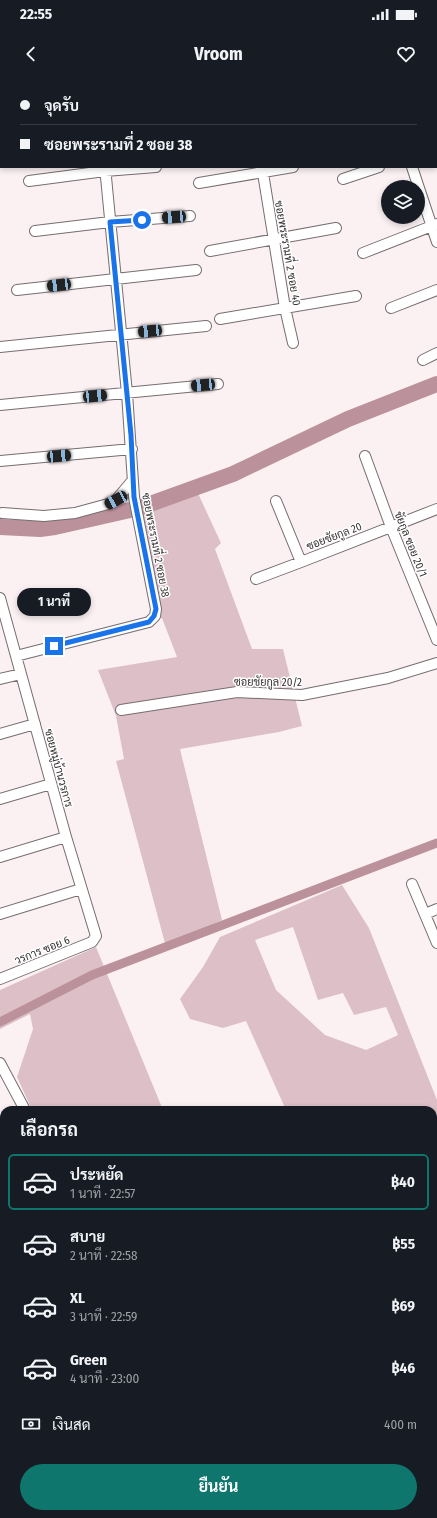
<!DOCTYPE html>
<html lang="th">
<head>
<meta charset="utf-8">
<style>
	body { margin:0; font-family:"Fira Sans Condensed",Sarabun,sans-serif; background:#242831; color:#f1f3f6; height:100vh; display:flex; flex-direction:column; font-size:15px; white-space:nowrap }
	* { box-sizing:border-box; margin:0 }
	p { font-size:13px; color:#9ea1a6 }
	.icon { flex:none; width:22px; height:22px; fill:none; stroke:currentColor; stroke-width:2; stroke-linecap:round; stroke-linejoin:round }
	.map { position:relative; flex:1; overflow:hidden }
	.sheet { position:absolute; left:0px; top:1026px; width:437px; height:412px; display:flex; flex-direction:column; background:#171b24; border-radius:12px 12px 0 0; box-shadow:0 2px 6px #0003 }
	.sheet>* { flex:none }
	.banner { position:absolute; left:0px; top:0px; width:437px; height:88px; box-shadow:0 2px 6px #0003; display:grid; align-content:center; height:88px; padding:0 20px; background:#171b24 }
	.controls { position:absolute; left:381px; top:100px; display:grid; gap:8px }
	.controls a { display:grid; place-items:center; width:44px; height:44px; border-radius:50%; background:#171b24; box-shadow:0 2px 6px #0003; font-size:20px }
	.end { position:absolute; width:18px; height:18px; margin:-9px; border:5px solid #1a73e8; background:#fff; box-shadow:0 0 0 2px #fff }
	.from { border-radius:50% }
	.bubble { position:absolute; height:28px; border-radius:14px; background:#171b24; box-shadow:0 2px 6px #0003; font-size:13px; font-weight:700; line-height:28px; text-align:center }
	.car { position:absolute; width:12px; height:24px; margin:-12px -6px; border-radius:5px; box-shadow:0 0 3px 1px #0007; background:linear-gradient(#222 24%,#8ab4d8 0 40%,#222 0 76%,#8ab4d8 0 86%,#222 0) }
	.banner b { display:flex; align-items:center; gap:14px; height:38px; font-size:15px }
	.banner b+b { border-top:1px solid #363941 }
	.banner i { width:10px; height:10px; background:#f1f3f6 }
	ul { padding:0; list-style:none }
	li { display:flex; align-items:center; gap:12px; height:56px; margin:0 8px 6px; padding:0 12px; border:2px solid transparent; border-radius:6px }
	li div { flex:1 }
	li b { display:block; font-size:15px }
	li em { font-style:normal; font-weight:700 }
	li.current { border-color:#0f766e }
	li>.icon { width:36px; height:36px; stroke-width:1.5 }
	h2 { padding:0 20px; font-size:18px; line-height:48px }
	.pay { display:flex; align-items:center; gap:10px; height:44px; padding:0 20px; font-size:15px }
	.pay p { margin-inline-start:auto }
	.button { display:flex; gap:8px; margin-top:auto; padding:8px 20px }
	.button a { flex:1; height:46px; border-radius:24px; background:#0f766e; color:#fff; font-size:16px; font-weight:700; line-height:46px; text-align:center }
	.status { display:flex; justify-content:space-between; align-items:center; height:28px; padding:0 20px; background:#171b24; direction:ltr }
	.status svg { height:11px; fill:currentColor }
	header { display:flex; justify-content:space-between; align-items:center; height:52px; padding:0 20px; background:#171b24; font-size:18px; font-weight:700 }
	.map>svg:first-child { display:block }
	.green { fill:#ddc0c7; fill-rule:evenodd }
	.lines { fill:none; stroke-linecap:round; stroke-linejoin:round }
	.canal { stroke:#bb919c; stroke-width:9 }
	.river { stroke:#bb919c; stroke-width:16 }
	.minor-casing { stroke:#766d6f; stroke-width:12 }
	.minor { stroke:#fff; stroke-width:10 }
	.route { stroke:#1a73e8; stroke-width:5 }
	.labels { text-anchor:middle; stroke-width:3; stroke-linejoin:round; paint-order:stroke }
	.street-label { font-size:11px; fill:#363233; stroke:#fff }
</style>
</head>
<body>
<div class="status"><b>22:55</b><svg viewBox="0 0 49 12"><path d="M0 12V9h3v3zM5 12V6h3v6zM10 12V3h3v9zM15 12V0h3v12zM26 1h20v11H26zM47 4h2v5h-2z"/></svg></div>
<header><svg class="icon" aria-label="back" viewBox="0 0 24 24"><path d="M15 5l-7 7 7 7"/></svg>Vroom<svg class="icon" aria-label="heart" viewBox="0 0 24 24"><path d="M12 20l-8-8c-3-5 5-10 8-4 3-6 11-1 8 4z"/></svg></header>
<div class="map">
<svg width="437" height="1438" viewBox="0 0 437 1438">
	<rect width="100%" height="100%" fill="#fbf1f3"/>
	<!-- green -->
	<path class="green" d="M196 409 221 463 215 469 252 569H283L302 646 279 652 180 669 222 840 166 867 116 681 124 679 116 636 98 590 177 577 162 538 155 539 158 514 144 442V434Z
		M342 805 369 848 437 1020V1038L433 1039V1030H286L246 941 223 948 190 939 180 919 203 887 220 857ZM293 847 318 920 343 913 354 935 386 927 398 955 366 970 325 955 276 910 255 860Z
		M96 867 163 1030H32L17 997 33 949 30 934 0 949V910Z"/>
	<g class="lines">
		<!-- canal -->
		<path class="canal" d="M0 942 92 895 437 763"/>
		<!-- river -->
		<path class="river" d="M0 447 40 449 55 447 139 428 233 394 348 339 437 304"/>
		<!-- minor casing -->
		<g class="minor-casing">
			<path id="minor" d="M96 0V1
				M258 0 259 1
				M391 0V1
				M436 11H437
				M436 70H437
				M262 87 285 228 293 263
				M412 87 437 162
				M343 99 379 87
				M29 101 105 91 156 87
				M199 103 293 87
				M35 151 110 142 190 136
				M210 171 336 148
				M363 173 437 144
				M17 210 196 190
				M391 228 437 210
				M220 239 356 216
				M0 267 206 246
				M423 280 437 273
				M0 325 218 304
				M365 376 391 447 437 560
				M0 381 132 369
				M276 421 301 482 437 429
				M2 433 44 436 75 433 108 424 116 420 132 401
				M256 499 301 482
				M0 518 66 757 96 856 92 862 0 899
				M16 576 149 542 155 536 156 529 134 417 127 313 105 87
				M0 599 21 594
				M121 630 237 612 302 615 388 598 437 583
				M0 654 35 644
				M0 719 51 704
				M0 777 66 757
				M412 804 437 863
				M0 834 81 809
				M425 834 437 829
				M0 983 25 1030
				M433 1105 437 1103
				M0 1173 4 1182
				M0 1328 4 1326
				M237 1434 238 1438
				M270 1434 271 1438
				M335 1434 337 1438"/>
		</g>
		<!-- minor -->
		<use href="#minor" class="minor"/>
	</g>
	<g class="lines">
		<!-- route -->
		<path class="route" d="M54 566 149 542 154 536 156 529 134 417 131 355 110 142 142 140"/>
	</g>
	<g class="labels">
		<!-- street labels -->
		<g class="street-label">
			<text transform="translate(288 173) rotate(80)" y="4">ซอยพระรามที่ 2 ซอย 40</text>
			<text transform="translate(334 456) rotate(-21)" y="4">ซอยชัยกูล 20</text>
			<text transform="translate(411 464) rotate(68)" y="4">ชัยกูล ซอย 20/1</text>
			<text transform="translate(156 465) rotate(79)" y="4">ซอยพระรามที่ 2 ซอย 38</text>
			<text x="268" y="606">ซอยชัยกูล 20/2</text>
			<text transform="translate(59 688) rotate(75)" y="4">ซอยหมู่บ้านวรการ</text>
			<text transform="translate(42 870) rotate(-22)" y="4">วรการ ซอย 6</text>
		</g>
	</g>
</svg>
<div class="controls">
<a><svg class="icon" aria-label="layers" viewBox="0 0 24 24"><path d="M12 4l9 5-9 5-9-5zM3 14l9 5 9-5"/></svg></a>
</div>
<i class="end from" style="left:142px;top:140px"></i>
<i class="end" style="left:54px;top:566px"></i>
<div class="bubble" style="left:17px;top:508px;width:74px">1 นาที</div>
<i class="car" style="left:174px;top:137px;rotate:266deg"></i>
<i class="car" style="left:59px;top:205px;rotate:263deg"></i>
<i class="car" style="left:150px;top:251px;rotate:265deg"></i>
<i class="car" style="left:203px;top:305px;rotate:265deg"></i>
<i class="car" style="left:95px;top:316px;rotate:85deg"></i>
<i class="car" style="left:59px;top:376px;rotate:85deg"></i>
<i class="car" style="left:116px;top:420px;rotate:242deg"></i>
<div class="banner">
<b><i class="from"></i>จุดรับ</b>
<b><i></i>ซอยพระรามที่ 2 ซอย 38</b>
</div>
<section class="sheet">
<h2>เลือกรถ</h2>
<ul>
<li class="current"><svg class="icon" aria-label="car" viewBox="0 0 24 24"><path d="M5 17H2v-5l4-1 3-4h7l3 4 3 1v5h-3M9 17h6M6 11h13"/><circle cx="7" cy="17" r="2"/><circle cx="17" cy="17" r="2"/></svg><div><b>ประหยัด</b><p>1 นาที · 22:57</p></div><em>฿40</em></li>
<li><svg class="icon" aria-label="car" viewBox="0 0 24 24"><path d="M5 17H2v-5l4-1 3-4h7l3 4 3 1v5h-3M9 17h6M6 11h13"/><circle cx="7" cy="17" r="2"/><circle cx="17" cy="17" r="2"/></svg><div><b>สบาย</b><p>2 นาที · 22:58</p></div><em>฿55</em></li>
<li><svg class="icon" aria-label="car" viewBox="0 0 24 24"><path d="M5 17H2v-5l4-1 3-4h7l3 4 3 1v5h-3M9 17h6M6 11h13"/><circle cx="7" cy="17" r="2"/><circle cx="17" cy="17" r="2"/></svg><div><b>XL</b><p>3 นาที · 22:59</p></div><em>฿69</em></li>
<li><svg class="icon" aria-label="car" viewBox="0 0 24 24"><path d="M5 17H2v-5l4-1 3-4h7l3 4 3 1v5h-3M9 17h6M6 11h13"/><circle cx="7" cy="17" r="2"/><circle cx="17" cy="17" r="2"/></svg><div><b>Green</b><p>4 นาที · 23:00</p></div><em>฿46</em></li>
</ul>
<div class="pay"><svg class="icon" aria-label="cash" viewBox="0 0 24 24"><path d="M3 7h18v10H3z"/><circle cx="12" cy="12" r="2"/></svg>เงินสด<p>400 m</p></div>
<div class="button"><a>ยืนยัน</a></div>
</section>
</div>
</body>
</html>
